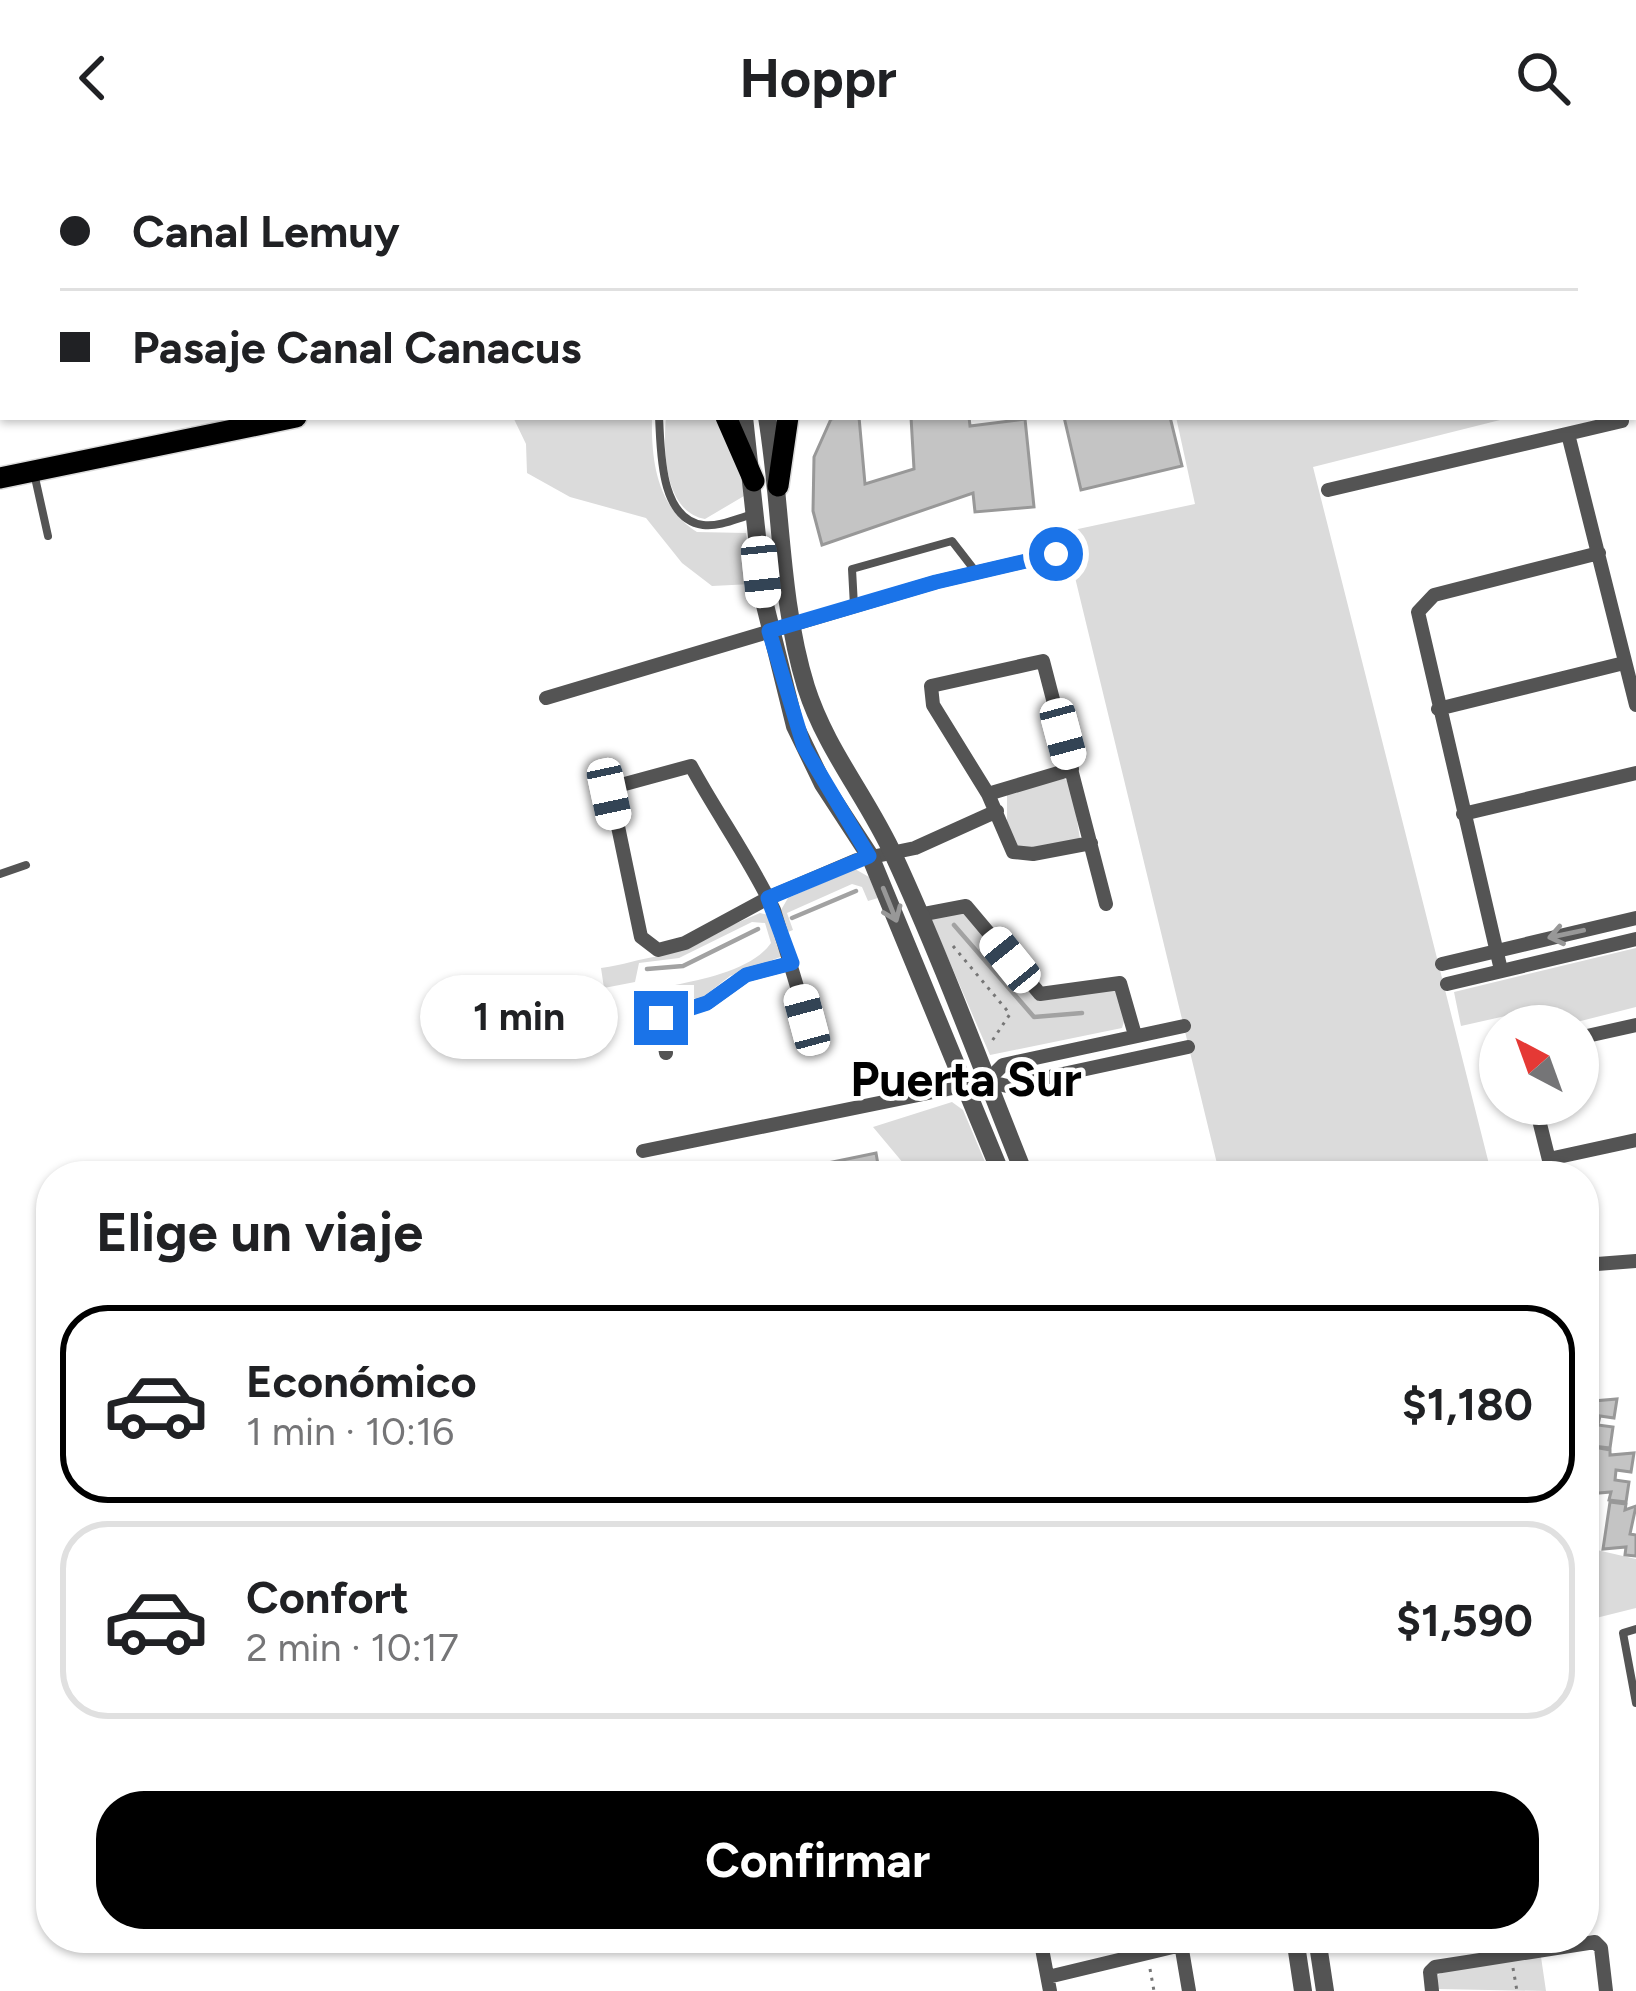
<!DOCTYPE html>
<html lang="es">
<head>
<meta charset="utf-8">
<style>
	body { margin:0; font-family:Figtree,sans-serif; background:#f6f6f6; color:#202124; height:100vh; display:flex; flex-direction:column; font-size:45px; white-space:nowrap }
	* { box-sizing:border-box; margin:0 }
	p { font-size:39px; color:#757577 }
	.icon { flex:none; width:66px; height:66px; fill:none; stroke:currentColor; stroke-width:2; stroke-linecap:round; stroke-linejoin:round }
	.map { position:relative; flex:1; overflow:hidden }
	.sheet { position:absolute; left:36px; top:1005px; width:1563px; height:792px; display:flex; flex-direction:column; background:#fff; border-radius:48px; box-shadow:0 3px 9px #0004 }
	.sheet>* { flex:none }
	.top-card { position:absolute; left:0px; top:0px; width:1638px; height:264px; box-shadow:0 3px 9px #0004; display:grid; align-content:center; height:264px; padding:0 60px; background:#fff }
	.needle { width:78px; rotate:319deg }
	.fabs { position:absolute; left:1479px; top:849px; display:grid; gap:24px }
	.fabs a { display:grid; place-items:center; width:120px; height:120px; border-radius:50%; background:#fff; box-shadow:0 3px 9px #0004; font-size:60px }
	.end { position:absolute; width:54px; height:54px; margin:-27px; border:15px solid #1a73e8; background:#fff; box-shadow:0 0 0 6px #fff }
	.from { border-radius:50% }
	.bubble { position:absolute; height:84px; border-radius:42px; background:#fff; box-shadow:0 3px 9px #0004; font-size:39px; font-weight:700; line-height:84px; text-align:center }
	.car { position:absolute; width:36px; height:72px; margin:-36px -18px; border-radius:15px; box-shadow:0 0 9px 3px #0007; background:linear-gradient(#fff 24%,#345 0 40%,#fff 0 76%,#345 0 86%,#fff 0) }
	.top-card b { display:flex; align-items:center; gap:42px; height:114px; font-size:45px }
	.top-card b+b { border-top:3px solid #e0e0e0 }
	.top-card i { width:30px; height:30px; background:#202124 }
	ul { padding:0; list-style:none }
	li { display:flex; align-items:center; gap:36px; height:198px; margin:0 24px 18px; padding:0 36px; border:6px solid #e0e0e0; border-radius:48px }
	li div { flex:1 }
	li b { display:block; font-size:45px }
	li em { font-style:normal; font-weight:700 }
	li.on { border-color:#000 }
	li>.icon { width:108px; height:108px; stroke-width:1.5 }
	h2 { padding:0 60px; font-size:54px; line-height:144px }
	.button { display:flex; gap:24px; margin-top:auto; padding:24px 60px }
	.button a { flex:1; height:138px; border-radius:48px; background:#000; color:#fff; font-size:48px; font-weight:700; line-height:138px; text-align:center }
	header { display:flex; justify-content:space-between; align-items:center; height:156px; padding:0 60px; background:#fff; font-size:54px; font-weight:700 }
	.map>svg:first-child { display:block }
	.green { fill:#dbdbdb }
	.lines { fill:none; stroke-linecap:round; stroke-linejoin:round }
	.stream { stroke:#a2a2a2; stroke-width:4.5 }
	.building { fill:#c4c4c4; stroke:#989898; stroke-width:3 }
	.primary-casing { stroke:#dbdbdb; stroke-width:24 }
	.path { stroke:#767676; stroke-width:3; stroke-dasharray:3 6; stroke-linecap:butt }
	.service { stroke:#545454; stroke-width:8 }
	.minor { stroke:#545454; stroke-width:14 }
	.tertiary { stroke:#545454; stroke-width:18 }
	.primary { stroke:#000; stroke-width:21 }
	.oneway { stroke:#989898 }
	.route { stroke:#1a73e8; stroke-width:15 }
	.labels { text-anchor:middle; stroke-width:9; stroke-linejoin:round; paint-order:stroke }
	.quarter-label { font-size:48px; font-weight:bold; fill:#000; stroke:#fff }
</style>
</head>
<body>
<header><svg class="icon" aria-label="back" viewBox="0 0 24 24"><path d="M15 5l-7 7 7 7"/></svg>Hoppr<svg class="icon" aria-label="search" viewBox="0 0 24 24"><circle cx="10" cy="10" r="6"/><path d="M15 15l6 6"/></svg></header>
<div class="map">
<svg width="1636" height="1835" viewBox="0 0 1636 1835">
	<rect width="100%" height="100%" fill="#fff"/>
	<!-- green -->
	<path class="green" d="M513 261H652C651 305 657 351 697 376L746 377 752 428 712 430 682 407 646 362 570 341 527 317 526 288Z
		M666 261H720L740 297 744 340 705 363C664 356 663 293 666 261Z
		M1176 261H1512L1313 311 1492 1020H1220L1064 376 1195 348Z
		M1061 621 1071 627 1080 683 1032 695 1015 690 1007 667V638Z
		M855 713 869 721 878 742 868 745 862 731 852 728 787 757 793 774 788 776 781 754 788 742Z
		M961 752 1031 836 1116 832 1125 862 1122 872 990 899 931 763Z
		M760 757 769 759 783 800 730 820 698 845 675 829C705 823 753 813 771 787L765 767 752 766 679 802 639 807 635 826 604 832 601 812C624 809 638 803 660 800Z
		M1636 792V851L1561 870H1514L1510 859 1461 870 1454 836Z
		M952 946 963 954 991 1020H914L873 971Z
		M1584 1391 1636 1403V1452L1596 1462Z
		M1541 1801 1546 1835 1438 1833V1819L1448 1813Z"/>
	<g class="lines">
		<!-- stream -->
		<path class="stream" d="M1047 3 1069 0
			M792 762 856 735
			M954 769 1034 861 1082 857
			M647 813 683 810 758 773"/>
	</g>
	<!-- building -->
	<path class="building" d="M186 0H307L308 3H187Z
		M841 261H859L865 328 914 313 911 261H969L970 270 1025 263 1034 351 975 356 973 337 822 389 813 355 814 301 831 263Z
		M1064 261H1170L1182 310 1081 334Z
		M876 997 880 1020H795L794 1014Z
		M1584 1238 1594 1239 1593 1245 1617 1243 1614 1262 1600 1260 1598 1269 1613 1271 1610 1292 1593 1290 1594 1282 1584 1285Z
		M1594 1291 1610 1294V1299L1634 1297 1631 1316 1616 1314 1615 1324 1629 1326 1626 1346 1609 1344 1611 1336 1587 1338Z
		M1610 1346 1626 1348 1625 1354 1636 1350 1630 1378 1636 1379V1400L1625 1399 1626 1391 1603 1393Z"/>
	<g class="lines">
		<!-- primary casing -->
		<g class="primary-casing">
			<path id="primary" d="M1419 3 1430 0
				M726 261 754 325
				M0 322 296 261
				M778 330 788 261"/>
		</g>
		<!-- path -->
		<path class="path" d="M953 790 1010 858 992 885
			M1513 1812 1517 1835
			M1150 1813 1154 1835"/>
		<!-- service -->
		<path class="service" d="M533 0 534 3
			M797 0 798 3
			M922 0 923 3
			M861 3 874 0
			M1635 19H1636
			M659 261C661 292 659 363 703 369 719 371 736 363 750 359
			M34 317 48 380
			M854 450 852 413 952 385 976 416
			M0 718 26 709
			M1636 1473 1623 1477 1636 1547"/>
		<!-- minor -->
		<path class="minor" d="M383 0V3
			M702 0V3
			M723 0V3
			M1568 278 1636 549
			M1328 334 1622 265
			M546 542 936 426 1056 398
			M1438 553 1624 507
			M988 638 1072 613
			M1463 658 1636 617
			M1091 687 1033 698 1013 696 988 638 933 549 931 530 1043 505 1106 748
			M919 759 966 750 1040 838 1120 827 1135 879
			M1442 808 1636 762
			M1501 814 1418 456 1434 439 1599 397
			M1447 828 1636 783
			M807 864 774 754C751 705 717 658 691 610L610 632 641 781 658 794 685 787 768 742 857 704 915 692 997 655
			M1578 882 1636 869
			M666 897 660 861 707 847 746 819 792 807
			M987 925 1003 909 1184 870
			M1535 948 1553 1020
			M643 995 987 925 1007 930 1188 891
			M1549 1003 1636 984
			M1156 1019V1020
			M1584 1109 1636 1105
			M1584 1663V1684
			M1040 1782 1050 1835
			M1180 1782 1189 1835
			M1048 1821 1177 1790
			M1432 1835 1430 1816 1435 1811 1595 1786 1601 1792 1606 1835"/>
		<!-- tertiary -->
		<path class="tertiary" d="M744 261 764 445 795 570 823 628 870 700 1002 1020
			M767 261C782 351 779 443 806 531 826 594 867 641 894 700 942 804 982 913 1025 1020
			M1295 1782 1303 1835
			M1317 1782 1325 1835"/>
		<!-- primary -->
		<use href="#primary" class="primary"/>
	</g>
	<!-- one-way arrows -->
	<defs><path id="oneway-shaft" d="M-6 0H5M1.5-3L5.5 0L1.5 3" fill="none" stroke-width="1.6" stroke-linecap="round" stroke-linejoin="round" transform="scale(3)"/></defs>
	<g class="oneway">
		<use href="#oneway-shaft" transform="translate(890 749) rotate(68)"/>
		<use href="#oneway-shaft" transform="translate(1566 778) rotate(168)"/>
	</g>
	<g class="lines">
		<!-- route -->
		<path class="route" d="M661 862 707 847 746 819 792 807 768 742 869 700 804 591 769 475 936 426 1056 398"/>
	</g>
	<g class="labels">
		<!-- quarter labels -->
		<g class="quarter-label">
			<text x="966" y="940">Puerta Sur</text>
		</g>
	</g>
</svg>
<div class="fabs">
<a><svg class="needle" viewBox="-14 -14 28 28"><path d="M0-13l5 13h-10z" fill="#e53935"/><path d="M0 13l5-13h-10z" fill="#757577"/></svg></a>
</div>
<i class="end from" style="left:1056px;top:398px"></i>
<i class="end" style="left:661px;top:862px"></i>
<div class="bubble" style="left:420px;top:819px;width:198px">1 min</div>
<i class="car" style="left:761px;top:416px;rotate:174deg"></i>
<i class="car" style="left:1063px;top:578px;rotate:165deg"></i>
<i class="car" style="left:609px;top:638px;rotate:168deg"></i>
<i class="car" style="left:1010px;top:804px;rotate:321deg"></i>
<i class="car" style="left:807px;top:864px;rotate:345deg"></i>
<div class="top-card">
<b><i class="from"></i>Canal Lemuy</b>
<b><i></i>Pasaje Canal Canacus</b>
</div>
<section class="sheet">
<h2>Elige un viaje</h2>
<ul>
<li class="on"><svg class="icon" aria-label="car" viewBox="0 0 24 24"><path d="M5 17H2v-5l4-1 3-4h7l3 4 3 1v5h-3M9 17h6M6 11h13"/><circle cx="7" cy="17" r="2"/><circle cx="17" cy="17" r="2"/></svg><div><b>Económico</b><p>1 min · 10:16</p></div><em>$1,180</em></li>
<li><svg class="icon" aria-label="car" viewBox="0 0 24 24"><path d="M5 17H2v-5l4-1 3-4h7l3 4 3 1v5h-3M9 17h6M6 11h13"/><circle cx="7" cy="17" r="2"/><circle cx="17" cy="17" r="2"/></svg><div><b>Confort</b><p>2 min · 10:17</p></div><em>$1,590</em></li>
</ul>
<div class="button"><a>Confirmar</a></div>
</section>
</div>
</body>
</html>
